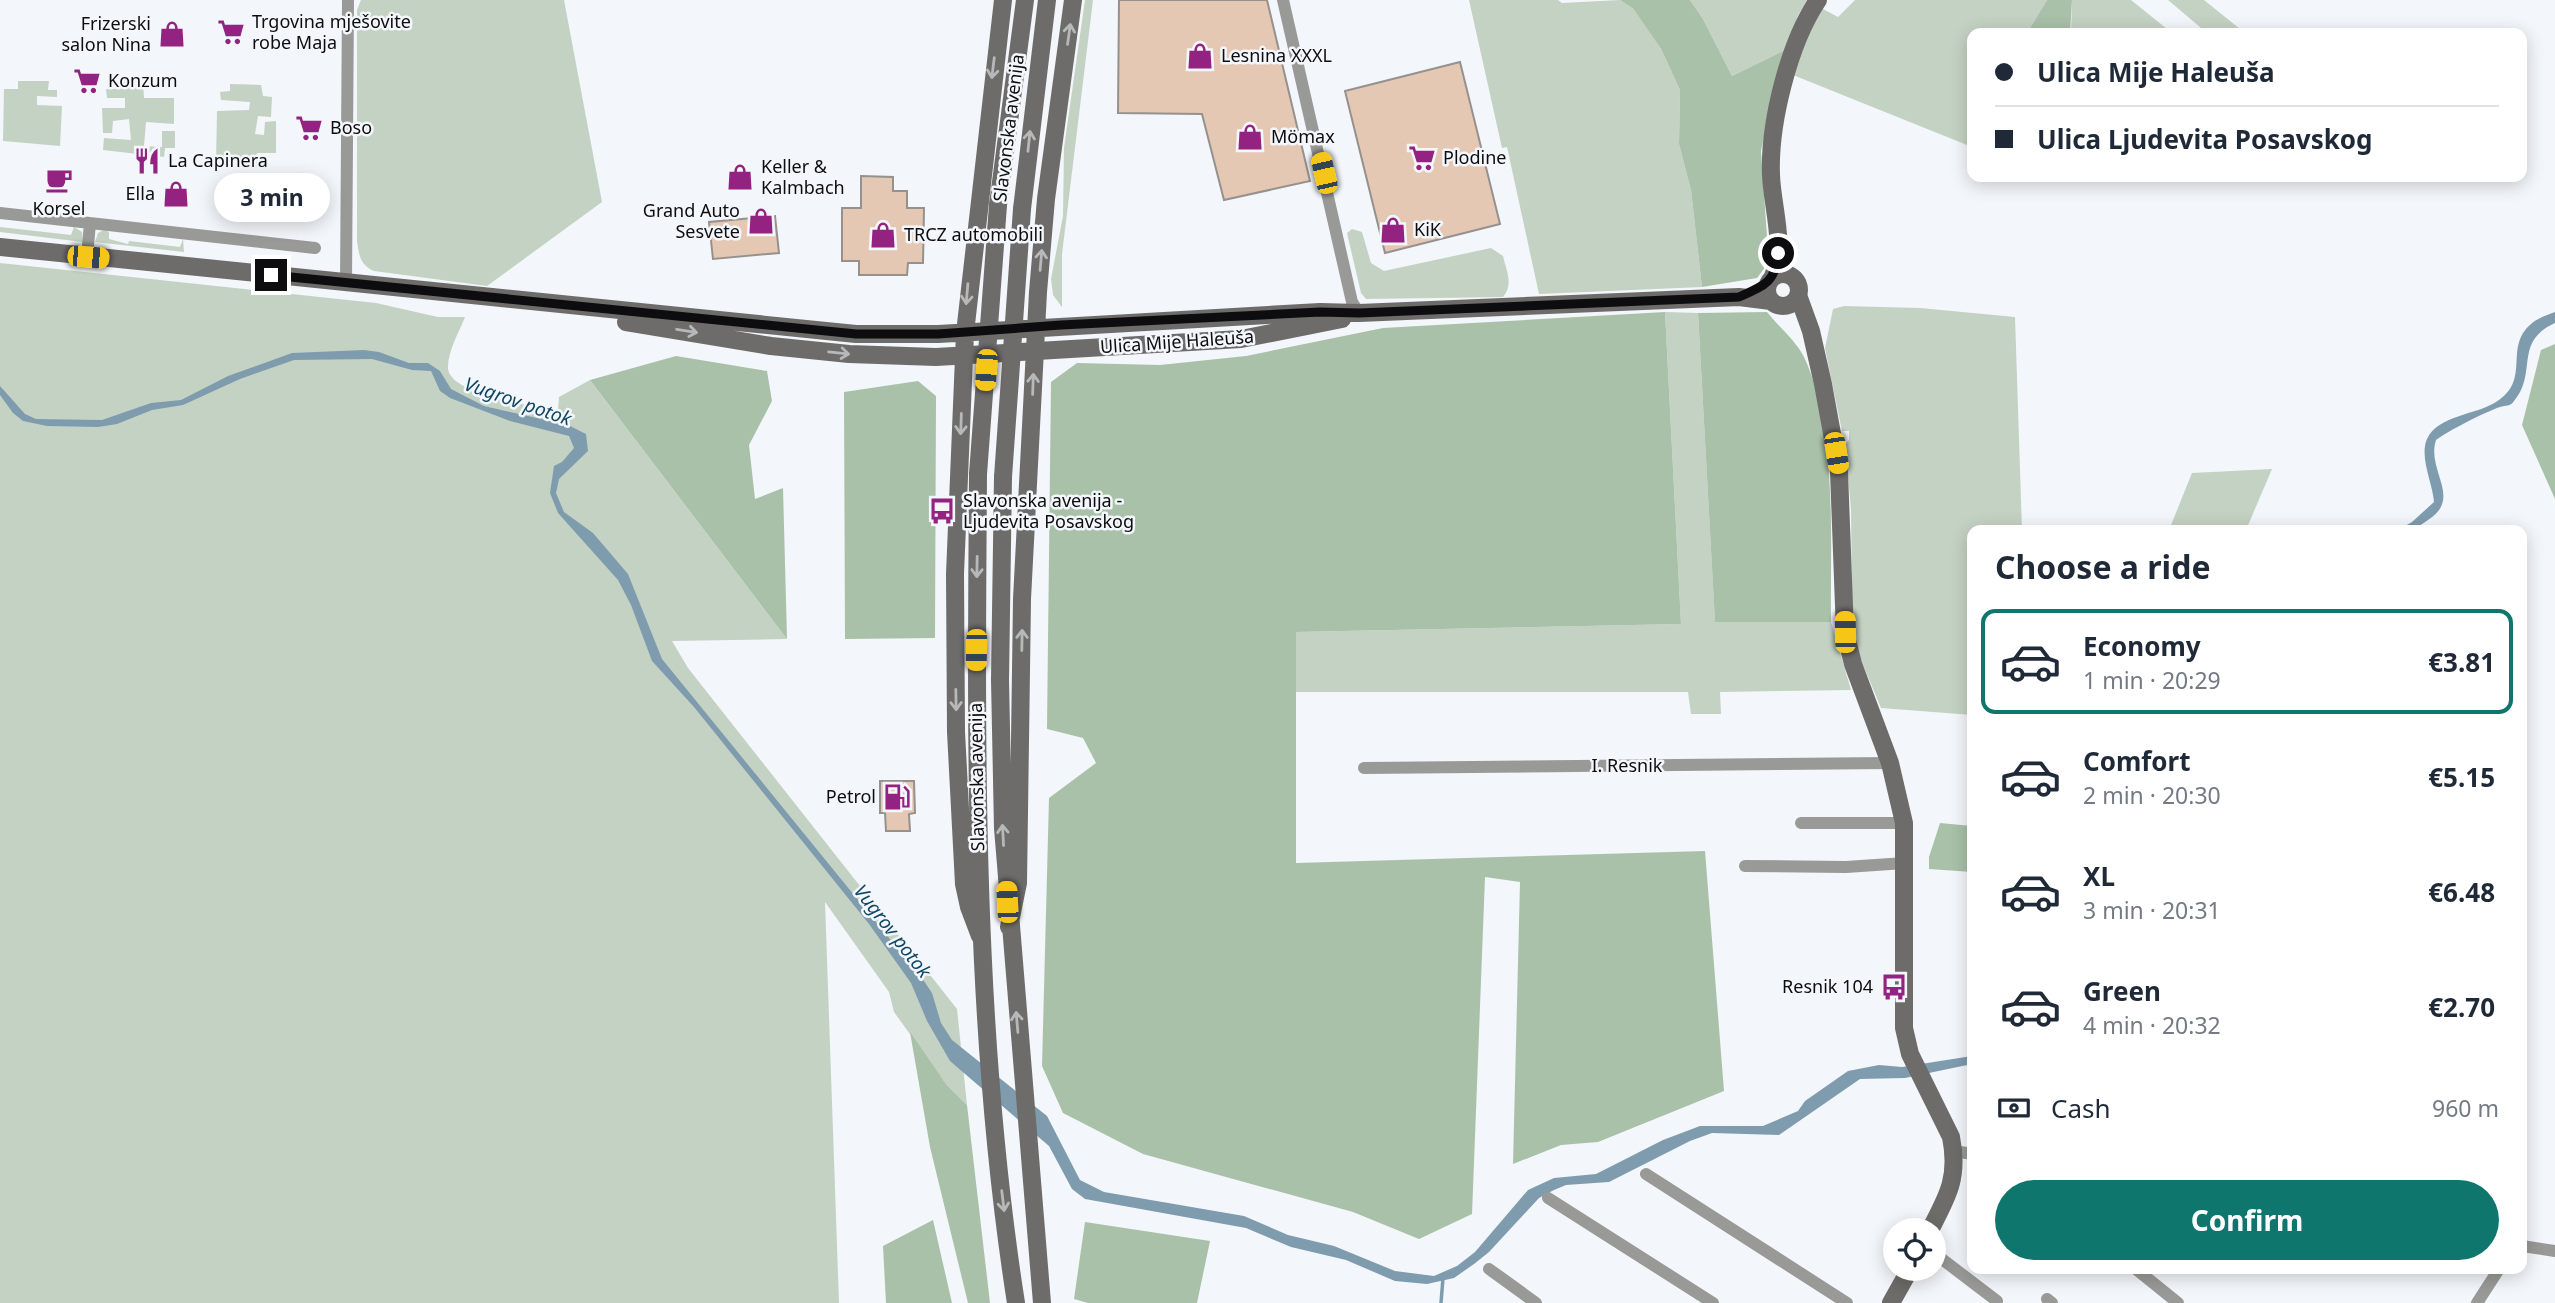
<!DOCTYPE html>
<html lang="en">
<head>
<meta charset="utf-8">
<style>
	body { margin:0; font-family:"Noto Sans",sans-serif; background:#f2f2f3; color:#1f2937; height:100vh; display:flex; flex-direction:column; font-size:26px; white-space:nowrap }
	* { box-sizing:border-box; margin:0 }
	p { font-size:23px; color:#747a83 }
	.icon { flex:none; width:38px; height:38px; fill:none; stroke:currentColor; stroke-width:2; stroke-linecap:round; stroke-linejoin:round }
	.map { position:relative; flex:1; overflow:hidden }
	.details { position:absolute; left:1967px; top:525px; width:560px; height:749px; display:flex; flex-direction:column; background:#fff; border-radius:14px; box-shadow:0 4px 18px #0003 }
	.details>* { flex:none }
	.guide { position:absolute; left:1967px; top:28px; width:560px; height:154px; border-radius:14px; box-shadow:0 4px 18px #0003; display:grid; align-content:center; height:154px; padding:0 28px; background:#fff }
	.buttons { position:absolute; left:1883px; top:1218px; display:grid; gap:14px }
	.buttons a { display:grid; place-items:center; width:63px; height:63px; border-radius:50%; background:#fff; box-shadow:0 4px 18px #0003; font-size:35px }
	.end { position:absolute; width:32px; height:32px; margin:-16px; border:9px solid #0d0d0f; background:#fff; box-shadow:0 0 0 4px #fff }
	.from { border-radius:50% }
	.bubble { position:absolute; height:49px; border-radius:24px; background:#fff; box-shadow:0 4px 18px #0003; font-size:23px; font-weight:700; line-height:49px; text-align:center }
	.car { position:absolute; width:21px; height:42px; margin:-21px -10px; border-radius:9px; box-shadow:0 0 5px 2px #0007; background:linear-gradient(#f5c518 24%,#345 0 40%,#f5c518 0 76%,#345 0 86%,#f5c518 0) }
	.guide b { display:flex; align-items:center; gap:24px; height:66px; font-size:26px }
	.guide b+b { border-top:2px solid #e0e1e3 }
	.guide i { width:18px; height:18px; background:#1f2937 }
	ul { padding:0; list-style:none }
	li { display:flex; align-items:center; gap:21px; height:105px; margin:0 14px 10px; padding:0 14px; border:4px solid transparent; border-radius:14px }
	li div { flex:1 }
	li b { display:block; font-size:26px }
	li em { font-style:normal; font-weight:700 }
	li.selected { border-color:#0f766e }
	li>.icon { width:63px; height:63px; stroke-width:1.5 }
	h2 { padding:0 28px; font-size:32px; line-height:84px }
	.pay { display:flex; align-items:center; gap:18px; height:77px; padding:0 28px; font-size:26px }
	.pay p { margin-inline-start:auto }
	.action { display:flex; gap:14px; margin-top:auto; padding:14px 28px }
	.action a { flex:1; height:80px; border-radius:42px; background:#0f766e; color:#fff; font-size:28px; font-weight:700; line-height:80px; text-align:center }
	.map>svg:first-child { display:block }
	.green { fill:#c4d2c3 }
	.forest { fill:#a9c1a8 }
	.water { fill:#7f9caf }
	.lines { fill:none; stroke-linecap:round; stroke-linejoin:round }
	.stream { stroke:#7f9caf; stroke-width:3.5 }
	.building { fill:#e4c8b3; stroke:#95918e; stroke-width:2 }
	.street { stroke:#999997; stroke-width:12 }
	.secondary { stroke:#6d6c6a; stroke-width:18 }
	.secondary-bridge { stroke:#6d6c6a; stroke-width:18 }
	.oneway { stroke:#b7b8b9 }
	.route { stroke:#0d0d0f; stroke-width:9 }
	.labels { text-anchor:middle; stroke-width:5; stroke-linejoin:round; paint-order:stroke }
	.poi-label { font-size:18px; fill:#0d0d0f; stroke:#f3f6fa; text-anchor:start }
	.street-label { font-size:18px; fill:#0d0d0f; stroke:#f3f6fa }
	.water-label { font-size:19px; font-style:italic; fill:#104663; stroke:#f3f6fa }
</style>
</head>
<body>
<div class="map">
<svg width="2555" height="1303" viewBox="0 0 2555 1303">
	<rect width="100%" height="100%" fill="#f3f6fa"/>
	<!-- green -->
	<path class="green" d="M361 0H564L602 202 487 286 374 271C360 265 359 255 357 241V10Z
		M1085 0H1093L1062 254V307L1053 295 1051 279 1063 216 1064 148Z
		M1469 0H1558L1562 3 1620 0 1633 7 1661 49 1680 90 1679 144 1691 190 1702 287 1539 294 1507 147 1502 148Z
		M1690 0H1807L1798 15 1787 49 1732 76 1703 19Z
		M1855 0H2047L2027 33H1972V147L1793 75 1798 54 1821 8 1838 17Z
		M2072 0H2131L2172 33H2071Z
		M2168 0H2204L2245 33H2207Z
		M18 81H49L48 90H57V97L37 96V105L62 106 60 146 3 141 4 89H18Z
		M118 81 143 83 144 98H174V124L146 122 144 146 162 147V131H175V148H165L164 157 103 150 104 138 131 140 129 119 113 121 112 133H103L102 108H125V98H107L106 89H116Z
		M230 84 261 85 263 96 272 97 271 117 258 116 255 134 264 135 265 122 276 121V153H257V167L216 163 217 111 249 110 250 102 221 100 220 92 230 91Z
		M0 227 71 235 74 227 82 232 83 242 0 232Z
		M1352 229 1362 232 1371 263 1384 271 1491 248 1503 256C1506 270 1514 284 1503 297L1366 299 1361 293 1347 233Z
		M104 230 109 232V239L128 244 129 241 180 247 183 239 184 252 95 242 98 233Z
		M0 263 376 303 438 317H465C459 332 447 353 448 369 452 396 537 406 558 410L559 397 590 380 787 639 672 641 688 668 957 1009 967 1105 946 1084 894 1012 889 992 825 902 839 1303H0Z
		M1844 306 1920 308 2015 317 2022 530H1972V715L1881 708 1857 650 1852 597 1851 509 1845 444 1849 440V431H1842L1825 348 1833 309Z
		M1665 312 1698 313 1715 621 1831 622 1851 690 1720 692 1721 714H1691L1688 692H1296V632L1681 624Z
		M2272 469 2246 530H2169L2192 473Z"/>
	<!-- forest -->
	<path class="forest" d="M1620 0H1690L1703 19 1732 76 1787 49 1770 108 1761 151 1767 237 1772 251 1766 266 1757 278 1702 287 1691 190 1679 144 1680 90 1661 49 1633 8Z
		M2047 0H2072L2070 33H2027Z
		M1665 312 1681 624 1296 632V863L1705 851 1724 1091 1598 1142 1561 1145 1513 1164 1520 882 1485 877 1472 1214 1419 1239 1353 1212 1143 1154 1063 1113 1042 1066 1049 798 1096 763 1083 738 1047 729 1051 382 1077 363 1160 365 1246 356 1383 328Z
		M1767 312C1778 326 1796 341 1804 357 1838 430 1830 542 1831 622H1715L1698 313Z
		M2555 344V499L2522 425 2541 350Z
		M676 356 767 371 772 401 749 445 755 499 783 488 787 639 590 380Z
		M918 381 936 396 935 638 845 639 844 392Z
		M1940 823 1972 826V872L1929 869V857Z
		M910 1032 946 1084 967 1105 990 1303H968L930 1147Z
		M933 1220 952 1303H886L883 1246Z
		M1085 1222 1210 1241 1197 1303H1088L1074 1299Z"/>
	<!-- water -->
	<path class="water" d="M2555 312V323C2513 342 2538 373 2514 401 2510 407 2506 405 2500 407 2485 412 2448 431 2436 440 2426 471 2463 498 2428 520 2417 528 2411 530 2398 530L2412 522 2434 502C2433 484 2419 457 2427 439 2438 415 2476 415 2496 402 2532 380 2503 348 2531 324 2537 318 2548 315 2555 312Z
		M364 350 379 352 409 363H428L440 371 451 389 484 406 568 425 586 434 588 451 559 479 556 493 564 512 593 533 628 574 662 659 924 981 932 993 941 1023 952 1040 1047 1116 1080 1180 1104 1192 1244 1216 1288 1235 1334 1246 1395 1271 1434 1276 1457 1266 1475 1252 1528 1190 1554 1178 1596 1174 1663 1140 1700 1126H1763L1798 1111 1805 1101 1848 1071 1879 1065 1902 1067 1972 1056V1064L1905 1078 1860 1079 1779 1135 1712 1133 1690 1141 1609 1182 1566 1185 1554 1190 1539 1198 1489 1252 1474 1264 1454 1278 1427 1284 1395 1281 1346 1260 1291 1247 1246 1228 1085 1199 1072 1189 1049 1146 950 1061 927 1021 911 983 869 924 694 707 652 661 631 605 618 580 558 513 550 493 554 466 562 462 574 448 569 436 510 421 450 398 440 391 431 371 412 370 372 359 294 360 240 379 183 405 152 410 117 424 98 427 47 426 23 421 13 413 0 395V386L25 414 36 419 102 420 151 403 181 400 228 376 292 353Z"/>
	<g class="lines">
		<!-- stream -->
		<path class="stream" d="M1441 1303 1443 1278"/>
	</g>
	<!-- building -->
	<path class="building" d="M1119 0H1267L1310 181 1224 200 1202 114 1118 113Z
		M1460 62 1500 224 1385 253 1345 91Z
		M861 176 893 177V191H907V208H924L923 263H908L907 275H859V261H842V208H861Z
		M775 216 779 253 713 259 709 222Z
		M880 781H914L915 813 909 814 910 831H886L885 813H880Z"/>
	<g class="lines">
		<!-- street -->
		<path class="street" d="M1283 0 1352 302 1359 313
			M0 213 315 248
			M87 257 90 223
			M346 283 348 0
			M1364 768 1890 763
			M1801 823H1904
			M1745 866 1846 867 1905 863
			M1954 1151 1972 1154
			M1646 1174 1847 1303
			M1548 1198 1713 1303
			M2522 1246 2555 1251
			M1934 1253 1997 1301
			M1489 1269 1536 1303
			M2136 1269 2178 1303
			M2047 1299 2052 1303
			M2477 1303 2499 1269"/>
		<!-- secondary -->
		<path class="secondary" d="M998 205 1025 0
			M1022 209 1047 0
			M0 247 856 334H938L1320 312 1359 313 1739 297 1771 301
			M1767 290a16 16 0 1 1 32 0a16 16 0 1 1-32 0Z
			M1773 276C1786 246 1772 206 1771 175 1769 123 1789 43 1818 0
			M1798 295 1811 331 1823 384 1839 472 1845 632 1853 664 1890 763 1904 823V1028L1910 1054 1951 1137C1959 1177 1948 1196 1930 1230
			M626 322 771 346 849 354 936 357 1241 339 1342 319
			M978 474C976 752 973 1028 1016 1303
			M1003 477 1000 680 1003 828 1042 1303
			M1009 927 1018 883 1022 599 1038 292 1046 199 1073 0
			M980 936 969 907 964 884 956 732 955 574 965 333 1003 0
			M1891 1303 1910 1269"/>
		<!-- secondary-bridge -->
		<path class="secondary-bridge" d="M978 474 998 205
			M1003 477 1022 209"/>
	</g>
	<!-- one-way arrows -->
	<defs><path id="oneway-shaft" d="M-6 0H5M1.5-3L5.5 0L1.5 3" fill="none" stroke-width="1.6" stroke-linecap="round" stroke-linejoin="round" transform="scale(1.75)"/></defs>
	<g class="oneway">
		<use href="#oneway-shaft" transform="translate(1069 34) rotate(-82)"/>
		<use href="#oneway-shaft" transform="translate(993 68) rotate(97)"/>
		<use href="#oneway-shaft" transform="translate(1029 141) rotate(-84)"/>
		<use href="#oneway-shaft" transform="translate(1041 260) rotate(-85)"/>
		<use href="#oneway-shaft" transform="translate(967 294) rotate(95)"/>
		<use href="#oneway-shaft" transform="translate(687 331) rotate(9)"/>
		<use href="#oneway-shaft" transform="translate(839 353) rotate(6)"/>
		<use href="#oneway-shaft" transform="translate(1033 384) rotate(-88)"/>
		<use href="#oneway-shaft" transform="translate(961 424) rotate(92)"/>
		<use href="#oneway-shaft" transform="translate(977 567) rotate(91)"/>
		<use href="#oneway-shaft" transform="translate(1022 640) rotate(-89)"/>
		<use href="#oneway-shaft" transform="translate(956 700) rotate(89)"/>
		<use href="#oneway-shaft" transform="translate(1003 835) rotate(-93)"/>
		<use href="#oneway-shaft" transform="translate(1017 1022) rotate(-95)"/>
		<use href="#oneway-shaft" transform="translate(1003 1201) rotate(83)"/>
	</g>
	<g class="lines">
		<!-- route -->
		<path class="route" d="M271 275 856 334H938L1061 325 1320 312 1359 313 1739 297C1764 286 1776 282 1778 253"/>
	</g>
	<!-- icons -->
	<defs>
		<g id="supermarket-bare" transform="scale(2.1)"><path d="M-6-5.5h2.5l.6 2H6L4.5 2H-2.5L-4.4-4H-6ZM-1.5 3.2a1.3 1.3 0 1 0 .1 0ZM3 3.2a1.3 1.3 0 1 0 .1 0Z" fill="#942281" stroke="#f3f6fa" stroke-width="2.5" paint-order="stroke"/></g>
		<g id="shop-bare" transform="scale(2.1)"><path d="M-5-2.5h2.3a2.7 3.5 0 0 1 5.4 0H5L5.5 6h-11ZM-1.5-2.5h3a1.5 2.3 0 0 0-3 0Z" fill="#942281" stroke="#f3f6fa" stroke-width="2.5" paint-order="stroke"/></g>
		<g id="restaurant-bare" transform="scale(2.1)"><path d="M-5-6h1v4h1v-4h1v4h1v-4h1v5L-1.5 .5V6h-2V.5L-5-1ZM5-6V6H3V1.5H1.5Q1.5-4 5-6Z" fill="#942281" stroke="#f3f6fa" stroke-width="2.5" paint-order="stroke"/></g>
		<g id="cafe-bare" transform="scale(2.1)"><path d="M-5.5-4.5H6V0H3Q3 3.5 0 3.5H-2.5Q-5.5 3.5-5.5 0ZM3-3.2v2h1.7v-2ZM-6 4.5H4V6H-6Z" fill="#942281" stroke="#f3f6fa" stroke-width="2.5" paint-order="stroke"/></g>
		<g id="bus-bare" transform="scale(2.1)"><path d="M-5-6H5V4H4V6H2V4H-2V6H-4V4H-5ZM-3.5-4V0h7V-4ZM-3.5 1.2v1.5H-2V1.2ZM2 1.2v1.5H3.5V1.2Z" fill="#942281" stroke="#f3f6fa" stroke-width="2.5" paint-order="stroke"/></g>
		<g id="fuel-bare" transform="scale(2.1)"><path d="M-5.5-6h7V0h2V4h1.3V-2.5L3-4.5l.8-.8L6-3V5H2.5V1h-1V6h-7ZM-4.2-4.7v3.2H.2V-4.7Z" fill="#942281" stroke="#f3f6fa" stroke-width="2.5" paint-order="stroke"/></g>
	</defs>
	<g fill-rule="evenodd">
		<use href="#supermarket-bare" x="231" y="32"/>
		<use href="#shop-bare" x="172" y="34"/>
		<use href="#shop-bare" x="1200" y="56"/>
		<use href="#supermarket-bare" x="87" y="81"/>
		<use href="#supermarket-bare" x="309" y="128"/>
		<use href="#shop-bare" x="1250" y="137"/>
		<use href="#supermarket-bare" x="1422" y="158"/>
		<use href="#restaurant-bare" x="147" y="161"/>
		<use href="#shop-bare" x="740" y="177"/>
		<use href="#cafe-bare" x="59" y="180"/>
		<use href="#shop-bare" x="176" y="194"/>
		<use href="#shop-bare" x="761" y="221"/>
		<use href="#shop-bare" x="1393" y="230"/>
		<use href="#shop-bare" x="883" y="235"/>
		<use href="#bus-bare" x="942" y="511"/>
		<use href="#fuel-bare" x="897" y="797"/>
		<use href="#bus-bare" x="1894" y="987"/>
	</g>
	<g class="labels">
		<!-- poi labels -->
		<g class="poi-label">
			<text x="252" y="28">Trgovina mješovite<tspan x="252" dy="21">robe Maja</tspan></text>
			<text x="151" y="30" text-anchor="end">Frizerski<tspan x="151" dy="21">salon Nina</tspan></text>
			<text x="1221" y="62">Lesnina XXXL</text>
			<text x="108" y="87">Konzum</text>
			<text x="330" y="134">Boso</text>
			<text x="1271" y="143">Mömax</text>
			<text x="1443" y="164">Plodine</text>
			<text x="168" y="167">La Capinera</text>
			<text x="761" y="173">Keller &amp;<tspan x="761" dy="21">Kalmbach</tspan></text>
			<text x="155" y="200" text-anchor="end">Ella</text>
			<text x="59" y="215" text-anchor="middle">Korsel</text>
			<text x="740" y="217" text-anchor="end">Grand Auto<tspan x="740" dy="21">Sesvete</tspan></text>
			<text x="1414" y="236">KiK</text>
			<text x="904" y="241">TRCZ automobili</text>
			<text x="963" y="507">Slavonska avenija -<tspan x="963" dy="21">Ljudevita Posavskog</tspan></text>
			<text x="876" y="803" text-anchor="end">Petrol</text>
			<text x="1873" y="993" text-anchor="end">Resnik 104</text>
		</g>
		<!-- street labels -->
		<g class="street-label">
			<text transform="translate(1009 128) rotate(-83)" y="6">Slavonska avenija</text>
			<text transform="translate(1177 342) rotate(-4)" y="6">Ulica Mije Haleuša</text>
			<text x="1627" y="772">I. Resnik</text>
			<text transform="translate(977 777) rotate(-91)" y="6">Slavonska avenija</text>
		</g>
		<!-- water labels -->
		<g class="water-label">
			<text transform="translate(518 401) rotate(19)" y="7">Vugrov potok</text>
			<text transform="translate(893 931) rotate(52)" y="7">Vugrov potok</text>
		</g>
	</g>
</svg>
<div class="buttons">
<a><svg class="icon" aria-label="locate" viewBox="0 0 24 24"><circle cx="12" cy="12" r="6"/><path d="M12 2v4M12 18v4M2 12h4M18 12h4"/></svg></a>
</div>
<i class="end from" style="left:1778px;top:253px"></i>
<i class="end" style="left:271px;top:275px"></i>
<div class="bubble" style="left:214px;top:173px;width:116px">3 min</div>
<i class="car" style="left:1324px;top:173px;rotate:347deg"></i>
<i class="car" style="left:88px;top:257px;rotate:95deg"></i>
<i class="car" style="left:986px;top:370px;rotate:184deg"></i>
<i class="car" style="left:1836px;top:453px;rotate:171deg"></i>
<i class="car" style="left:1845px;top:632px;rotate:359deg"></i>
<i class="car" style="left:976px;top:650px;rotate:181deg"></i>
<i class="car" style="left:1007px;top:902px;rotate:357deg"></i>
<div class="guide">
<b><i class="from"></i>Ulica Mije Haleuša</b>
<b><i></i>Ulica Ljudevita Posavskog</b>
</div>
<section class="details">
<h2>Choose a ride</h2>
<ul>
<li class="selected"><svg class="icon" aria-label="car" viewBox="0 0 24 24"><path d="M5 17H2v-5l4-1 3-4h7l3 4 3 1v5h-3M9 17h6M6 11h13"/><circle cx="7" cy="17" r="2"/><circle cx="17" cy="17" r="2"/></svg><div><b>Economy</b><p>1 min · 20:29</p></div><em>€3.81</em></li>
<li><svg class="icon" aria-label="car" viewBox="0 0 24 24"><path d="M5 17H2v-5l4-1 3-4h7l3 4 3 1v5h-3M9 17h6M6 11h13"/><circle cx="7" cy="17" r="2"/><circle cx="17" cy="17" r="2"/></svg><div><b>Comfort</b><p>2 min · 20:30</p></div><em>€5.15</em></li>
<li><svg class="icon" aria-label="car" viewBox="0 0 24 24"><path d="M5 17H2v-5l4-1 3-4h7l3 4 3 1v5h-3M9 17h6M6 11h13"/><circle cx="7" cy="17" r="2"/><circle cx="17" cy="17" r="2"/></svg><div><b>XL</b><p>3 min · 20:31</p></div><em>€6.48</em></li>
<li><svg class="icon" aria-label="car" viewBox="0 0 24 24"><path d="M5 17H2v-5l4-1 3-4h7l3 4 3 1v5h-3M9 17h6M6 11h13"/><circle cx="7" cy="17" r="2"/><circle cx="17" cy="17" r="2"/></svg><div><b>Green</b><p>4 min · 20:32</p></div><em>€2.70</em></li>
</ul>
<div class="pay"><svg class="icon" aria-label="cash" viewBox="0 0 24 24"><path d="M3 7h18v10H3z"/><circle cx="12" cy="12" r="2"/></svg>Cash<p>960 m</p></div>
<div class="action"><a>Confirm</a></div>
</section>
</div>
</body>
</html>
